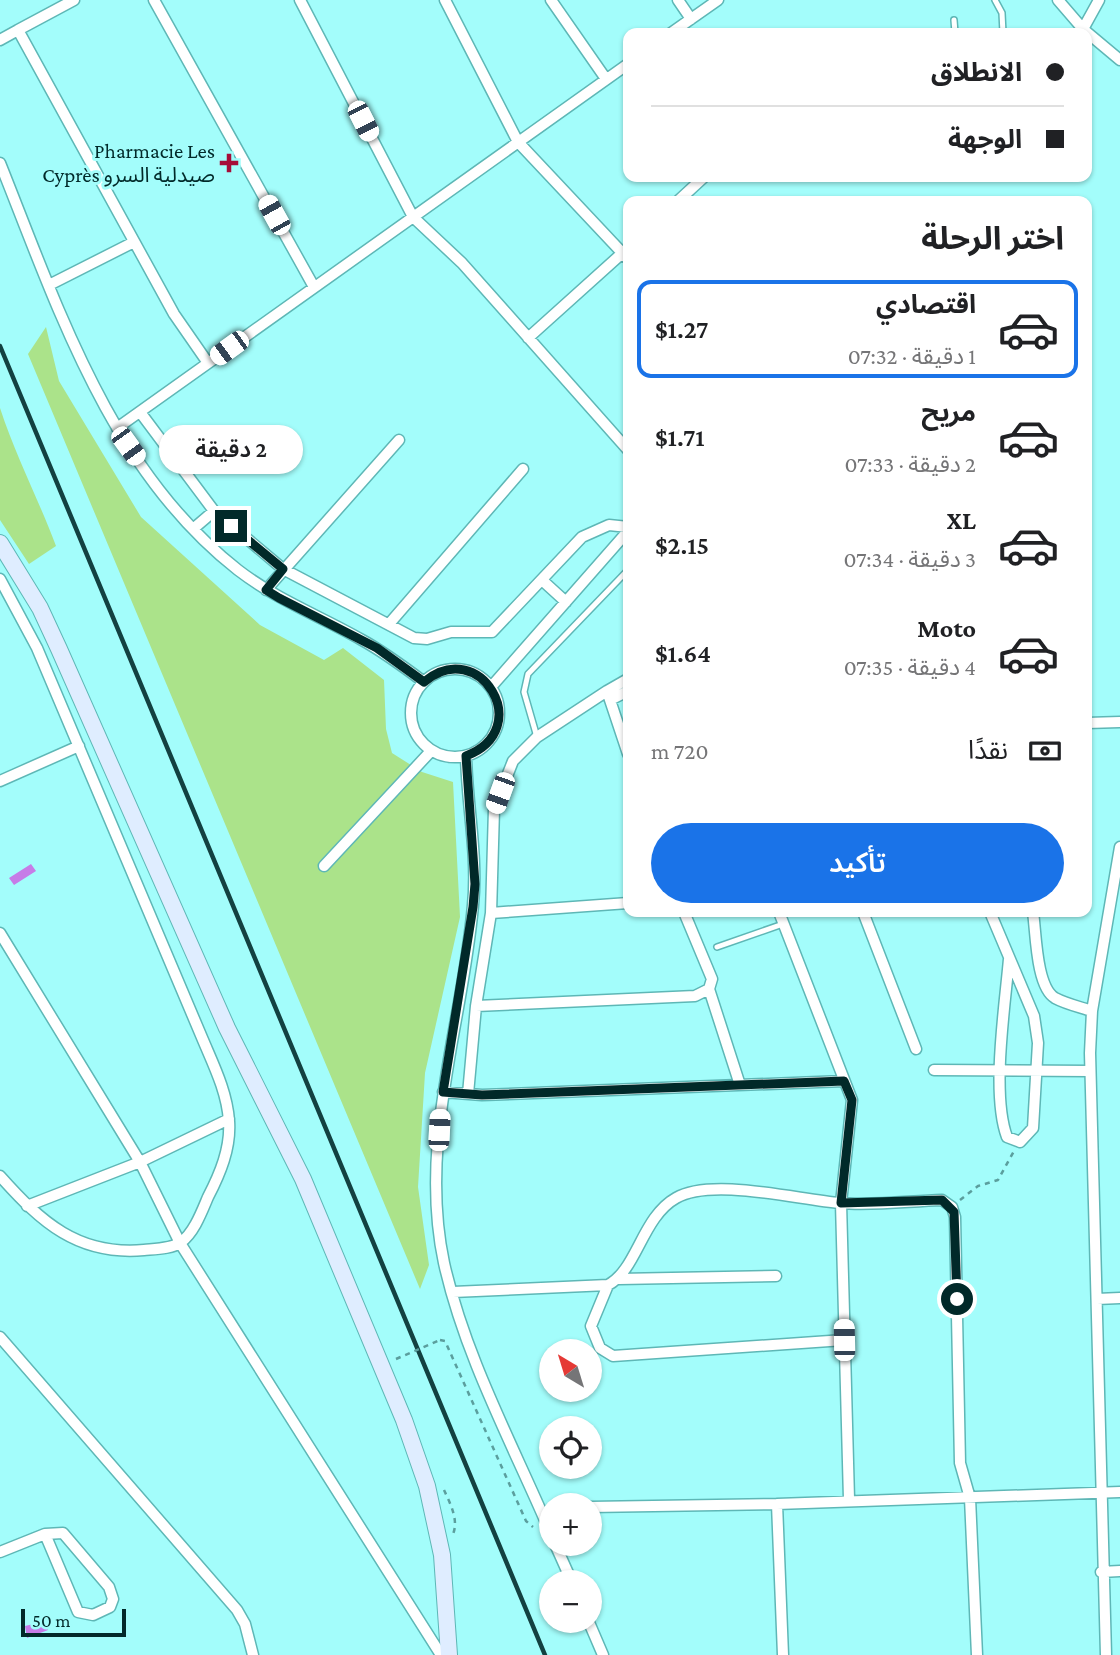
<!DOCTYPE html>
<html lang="ar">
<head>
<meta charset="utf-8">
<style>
	body { margin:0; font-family:"Crimson Pro","Noto Sans Arabic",serif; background:#f6f6f6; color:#202124; direction:rtl; height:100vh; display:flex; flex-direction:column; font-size:26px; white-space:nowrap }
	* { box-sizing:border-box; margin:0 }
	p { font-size:23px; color:#757577 }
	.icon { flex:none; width:38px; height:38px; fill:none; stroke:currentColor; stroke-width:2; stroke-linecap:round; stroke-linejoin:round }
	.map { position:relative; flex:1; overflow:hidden; direction:ltr }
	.side { position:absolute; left:623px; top:196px; width:469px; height:721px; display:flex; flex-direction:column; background:#fff; border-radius:14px; box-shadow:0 2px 5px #0004; direction:rtl }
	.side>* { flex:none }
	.top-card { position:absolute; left:623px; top:28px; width:469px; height:154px; border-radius:14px; box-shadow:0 2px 5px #0004; direction:rtl; display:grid; align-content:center; height:154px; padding:0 28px; background:#fff }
	.needle { width:46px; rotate:322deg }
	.controls { position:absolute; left:539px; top:1339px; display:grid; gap:14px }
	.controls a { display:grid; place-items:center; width:63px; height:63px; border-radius:50%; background:#fff; box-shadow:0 2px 5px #0004; font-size:35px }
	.scale { position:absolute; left:21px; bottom:18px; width:105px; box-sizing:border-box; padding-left:7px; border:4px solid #012929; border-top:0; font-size:19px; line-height:24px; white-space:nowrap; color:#012929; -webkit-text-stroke:5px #a3fdfb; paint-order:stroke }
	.end { position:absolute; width:32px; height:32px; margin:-16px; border:9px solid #012929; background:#fff; box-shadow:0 0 0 4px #fff }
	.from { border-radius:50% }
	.bubble { position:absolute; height:49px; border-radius:24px; background:#fff; box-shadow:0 2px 5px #0004; font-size:23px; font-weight:600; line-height:49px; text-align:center; direction:rtl }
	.car { position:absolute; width:21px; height:42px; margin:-21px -10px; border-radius:9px; box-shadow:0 0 5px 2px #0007; background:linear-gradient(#fff 24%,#345 0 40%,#fff 0 76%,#345 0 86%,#fff 0) }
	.top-card b { display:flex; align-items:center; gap:24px; height:66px; font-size:26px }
	.top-card b+b { border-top:2px solid #e0e0e0 }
	.top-card i { width:18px; height:18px; background:#202124 }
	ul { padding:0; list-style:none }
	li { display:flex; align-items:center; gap:21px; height:98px; margin:0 14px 10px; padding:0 14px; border:4px solid transparent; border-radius:14px }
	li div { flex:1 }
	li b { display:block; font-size:26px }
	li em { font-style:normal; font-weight:600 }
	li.active { border-color:#1a73e8 }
	li>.icon { width:63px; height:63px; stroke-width:1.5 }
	h2 { padding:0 28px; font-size:32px; line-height:84px }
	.pay { display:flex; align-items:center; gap:18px; height:77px; padding:0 28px; font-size:26px }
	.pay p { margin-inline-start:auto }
	.button { display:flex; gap:14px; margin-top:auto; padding:14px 28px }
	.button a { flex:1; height:80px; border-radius:42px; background:#1a73e8; color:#fff; font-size:28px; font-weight:600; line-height:80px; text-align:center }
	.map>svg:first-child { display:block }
	.green { fill:#abe38a }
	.water { fill:#c67ce7 }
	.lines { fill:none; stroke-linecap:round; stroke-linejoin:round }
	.lane-casing { stroke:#5eb7b6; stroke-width:8 }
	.street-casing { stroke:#5eb7b6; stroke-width:13 }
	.secondary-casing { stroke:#5eb7b6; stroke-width:18 }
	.path { stroke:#5b9e9d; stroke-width:2.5; stroke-dasharray:5 5; stroke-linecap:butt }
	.lane { stroke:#fff; stroke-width:5 }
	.street { stroke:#fff; stroke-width:10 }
	.secondary { stroke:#dfedff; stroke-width:16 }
	.rail { stroke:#134141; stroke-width:4.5 }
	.path-bridge { stroke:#5b9e9d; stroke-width:2.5; stroke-dasharray:5 5; stroke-linecap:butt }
	.route { stroke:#012929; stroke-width:9 }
	.poi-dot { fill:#a60c38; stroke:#a3fdfb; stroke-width:2.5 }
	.labels { text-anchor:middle; stroke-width:6; stroke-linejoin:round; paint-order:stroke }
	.poi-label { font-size:21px; fill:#012929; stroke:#a3fdfb; text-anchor:end }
</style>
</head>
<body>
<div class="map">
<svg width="1120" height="1655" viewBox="0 0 1120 1655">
	<rect width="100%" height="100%" fill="#a3fdfb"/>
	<!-- green -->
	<path class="green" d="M46 327 59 381 141 517 260 625 324 660 343 648 384 680 386 729 392 753 422 772 453 782 460 917 425 1073 418 1187 429 1265 420 1289 28 354Z
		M0 408C16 457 38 498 56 546L29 564 0 520Z"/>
	<!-- water -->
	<path class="water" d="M31 864 36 871 14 885 9 878Z
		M46 1621 48 1630 27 1638 25 1626Z"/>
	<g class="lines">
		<!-- lane casing -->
		<g class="lane-casing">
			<path id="lane" d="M995 0 1002 13 1003 33
				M954 20 955 33
				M537 737 524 692 528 674 628 570
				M717 947 783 924"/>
		</g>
		<!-- street casing -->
		<g class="street-casing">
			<path id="street" d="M74 0 18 30 174 314 208 363
				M154 0 314 287
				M300 0 413 217 462 263 628 450
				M445 0 518 142 628 259
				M551 0 606 79
				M678 0 691 19
				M1058 0 1083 29 1120 60
				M1083 29 1099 0
				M671 33 718 0
				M0 40 18 30
				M0 163C58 308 110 470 238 570 277 600 320 616 362 640 384 652 404 667 424 682
				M678 201 704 177
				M49 285 134 242
				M528 338 628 248
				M140 412 214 511 283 569 414 638 427 639 451 632H492L582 537 609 525 628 527
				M117 428 628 64
				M193 529 214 511
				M0 579 37 648 203 1040C214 1066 227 1092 229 1121 231 1148 220 1174 208 1197 202 1211 194 1233 181 1242 172 1249 155 1249 144 1250 78 1256 41 1222 0 1176
				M543 581 566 602
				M266 590 399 440
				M389 624 523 469
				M411 713a44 44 0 1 1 88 0a44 44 0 1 1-88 0Z
				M628 679 607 691 628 754
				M491 687 628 531
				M610 700 628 691
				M1087 723 1120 722
				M466 756C467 805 478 856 473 905 463 1023 418 1142 444 1263 465 1357 513 1445 551 1534
				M0 781 79 746
				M324 866 431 751
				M779 912 852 1100 841 1203 849 1499
				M863 912 916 1049
				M990 912 1034 1016 1038 1043 1033 1128 1020 1142 1007 1137C991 1094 1005 1006 1009 959
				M1033 912C1036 932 1036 987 1055 998 1066 1004 1080 1007 1092 1011
				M491 913 628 903
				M0 933 140 1162 180 1243 441 1655
				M709 989 740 1085
				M476 1006 695 996 709 989 712 979 684 912
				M934 1070 1090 1071
				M443 1092 482 1095 844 1081
				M468 1094 476 1006 491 913 494 809 513 761 537 737 607 691
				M27 1206 140 1162 229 1119
				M619 1279 776 1276
				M608 1285 591 1326 600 1348 613 1356 844 1340
				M453 1292 608 1285C637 1270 642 1217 676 1198 712 1177 799 1200 840 1203 873 1206 909 1201 942 1200L952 1207 955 1217 960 1463 970 1498 977 1655
				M1097 1299 1120 1298
				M0 1337 237 1610 245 1624 253 1655
				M777 1504 783 1655
				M590 1507 777 1504 1120 1492
				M555 1544 572 1582
				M0 1552 45 1534 63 1533 109 1587 113 1599 110 1607 93 1615 78 1612 45 1534
				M1101 1572 1120 1571
				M588 1620 603 1655
				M1106 1655 1090 1053 1092 1011 1120 847"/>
		</g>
		<!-- secondary casing -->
		<g class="secondary-casing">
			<path id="secondary" d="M0 543 40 608 59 649 227 1028 303 1179 404 1420 427 1486 442 1555 449 1655"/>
		</g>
		<!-- path -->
		<path class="path" d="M960 1200 978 1186 998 1180 1014 1151
			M440 1340 445 1341 526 1521 533 1527
			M444 1490C450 1503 459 1520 453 1534"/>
		<!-- lane -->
		<use href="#lane" class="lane"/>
		<!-- street -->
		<use href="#street" class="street"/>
		<!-- secondary -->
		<use href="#secondary" class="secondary"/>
		<!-- rail -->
		<path class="rail" d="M0 346 545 1655"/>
		<!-- path-bridge -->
		<path class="path-bridge" d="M396 1359 440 1340"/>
	</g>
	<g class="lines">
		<!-- route -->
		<path class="route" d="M231 526 283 569 266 590 279 598 377 648 424 682C479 635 537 729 466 756L475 884 473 907 443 1092 482 1095 844 1081 852 1100 841 1203 942 1200 954 1212 957 1299"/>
	</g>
	<!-- markers -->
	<path class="poi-dot" d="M225.5 152.5h7v7h7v7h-7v7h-7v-7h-7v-7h7z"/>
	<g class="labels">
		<!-- poi labels -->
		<g class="poi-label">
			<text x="215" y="158">Pharmacie Les<tspan x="215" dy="24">Cyprès صيدلية السرو</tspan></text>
		</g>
	</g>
</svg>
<div class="controls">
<a><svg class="needle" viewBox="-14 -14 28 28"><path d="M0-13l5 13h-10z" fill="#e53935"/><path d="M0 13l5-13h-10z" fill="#757577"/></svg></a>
<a><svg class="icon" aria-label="locate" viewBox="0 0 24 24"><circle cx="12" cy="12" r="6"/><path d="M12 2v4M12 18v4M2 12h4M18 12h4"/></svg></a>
<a>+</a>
<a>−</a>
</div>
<div class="scale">50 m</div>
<i class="end from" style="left:957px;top:1299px"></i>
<i class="end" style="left:231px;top:526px"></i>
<div class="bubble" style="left:159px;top:425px;width:144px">2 دقيقة</div>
<i class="car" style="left:363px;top:121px;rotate:153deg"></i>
<i class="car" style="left:274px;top:215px;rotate:331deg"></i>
<i class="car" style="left:229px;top:348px;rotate:234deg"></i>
<i class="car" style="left:128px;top:446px;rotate:144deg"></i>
<i class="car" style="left:500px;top:793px;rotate:200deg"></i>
<i class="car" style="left:439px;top:1130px;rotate:3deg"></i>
<i class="car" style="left:844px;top:1340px;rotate:359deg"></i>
<div class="top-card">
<b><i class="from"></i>الانطلاق</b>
<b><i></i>الوجهة</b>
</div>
<section class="side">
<h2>اختر الرحلة</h2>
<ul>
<li class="active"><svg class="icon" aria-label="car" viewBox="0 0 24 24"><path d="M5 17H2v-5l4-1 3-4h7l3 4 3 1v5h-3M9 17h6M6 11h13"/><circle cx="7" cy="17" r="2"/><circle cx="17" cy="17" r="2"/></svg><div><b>اقتصادي</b><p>1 دقيقة · 07:32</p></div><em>$1.27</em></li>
<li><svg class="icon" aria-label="car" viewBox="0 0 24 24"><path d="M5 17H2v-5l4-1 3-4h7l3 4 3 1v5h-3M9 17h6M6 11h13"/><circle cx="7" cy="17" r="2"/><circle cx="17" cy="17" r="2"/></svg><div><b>مريح</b><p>2 دقيقة · 07:33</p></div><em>$1.71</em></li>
<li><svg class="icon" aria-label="car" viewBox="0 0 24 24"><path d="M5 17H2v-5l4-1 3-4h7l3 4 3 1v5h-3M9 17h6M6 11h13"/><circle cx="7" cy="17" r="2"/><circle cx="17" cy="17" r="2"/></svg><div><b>XL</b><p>3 دقيقة · 07:34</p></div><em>$2.15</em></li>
<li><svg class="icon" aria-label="car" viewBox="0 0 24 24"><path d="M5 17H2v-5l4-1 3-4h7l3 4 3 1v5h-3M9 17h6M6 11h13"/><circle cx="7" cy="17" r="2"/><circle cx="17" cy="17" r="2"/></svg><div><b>Moto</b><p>4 دقيقة · 07:35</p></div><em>$1.64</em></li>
</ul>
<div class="pay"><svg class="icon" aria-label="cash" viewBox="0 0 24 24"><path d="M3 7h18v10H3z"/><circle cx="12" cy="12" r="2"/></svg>نقدًا<p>720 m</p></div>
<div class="button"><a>تأكيد</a></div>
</section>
</div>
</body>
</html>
